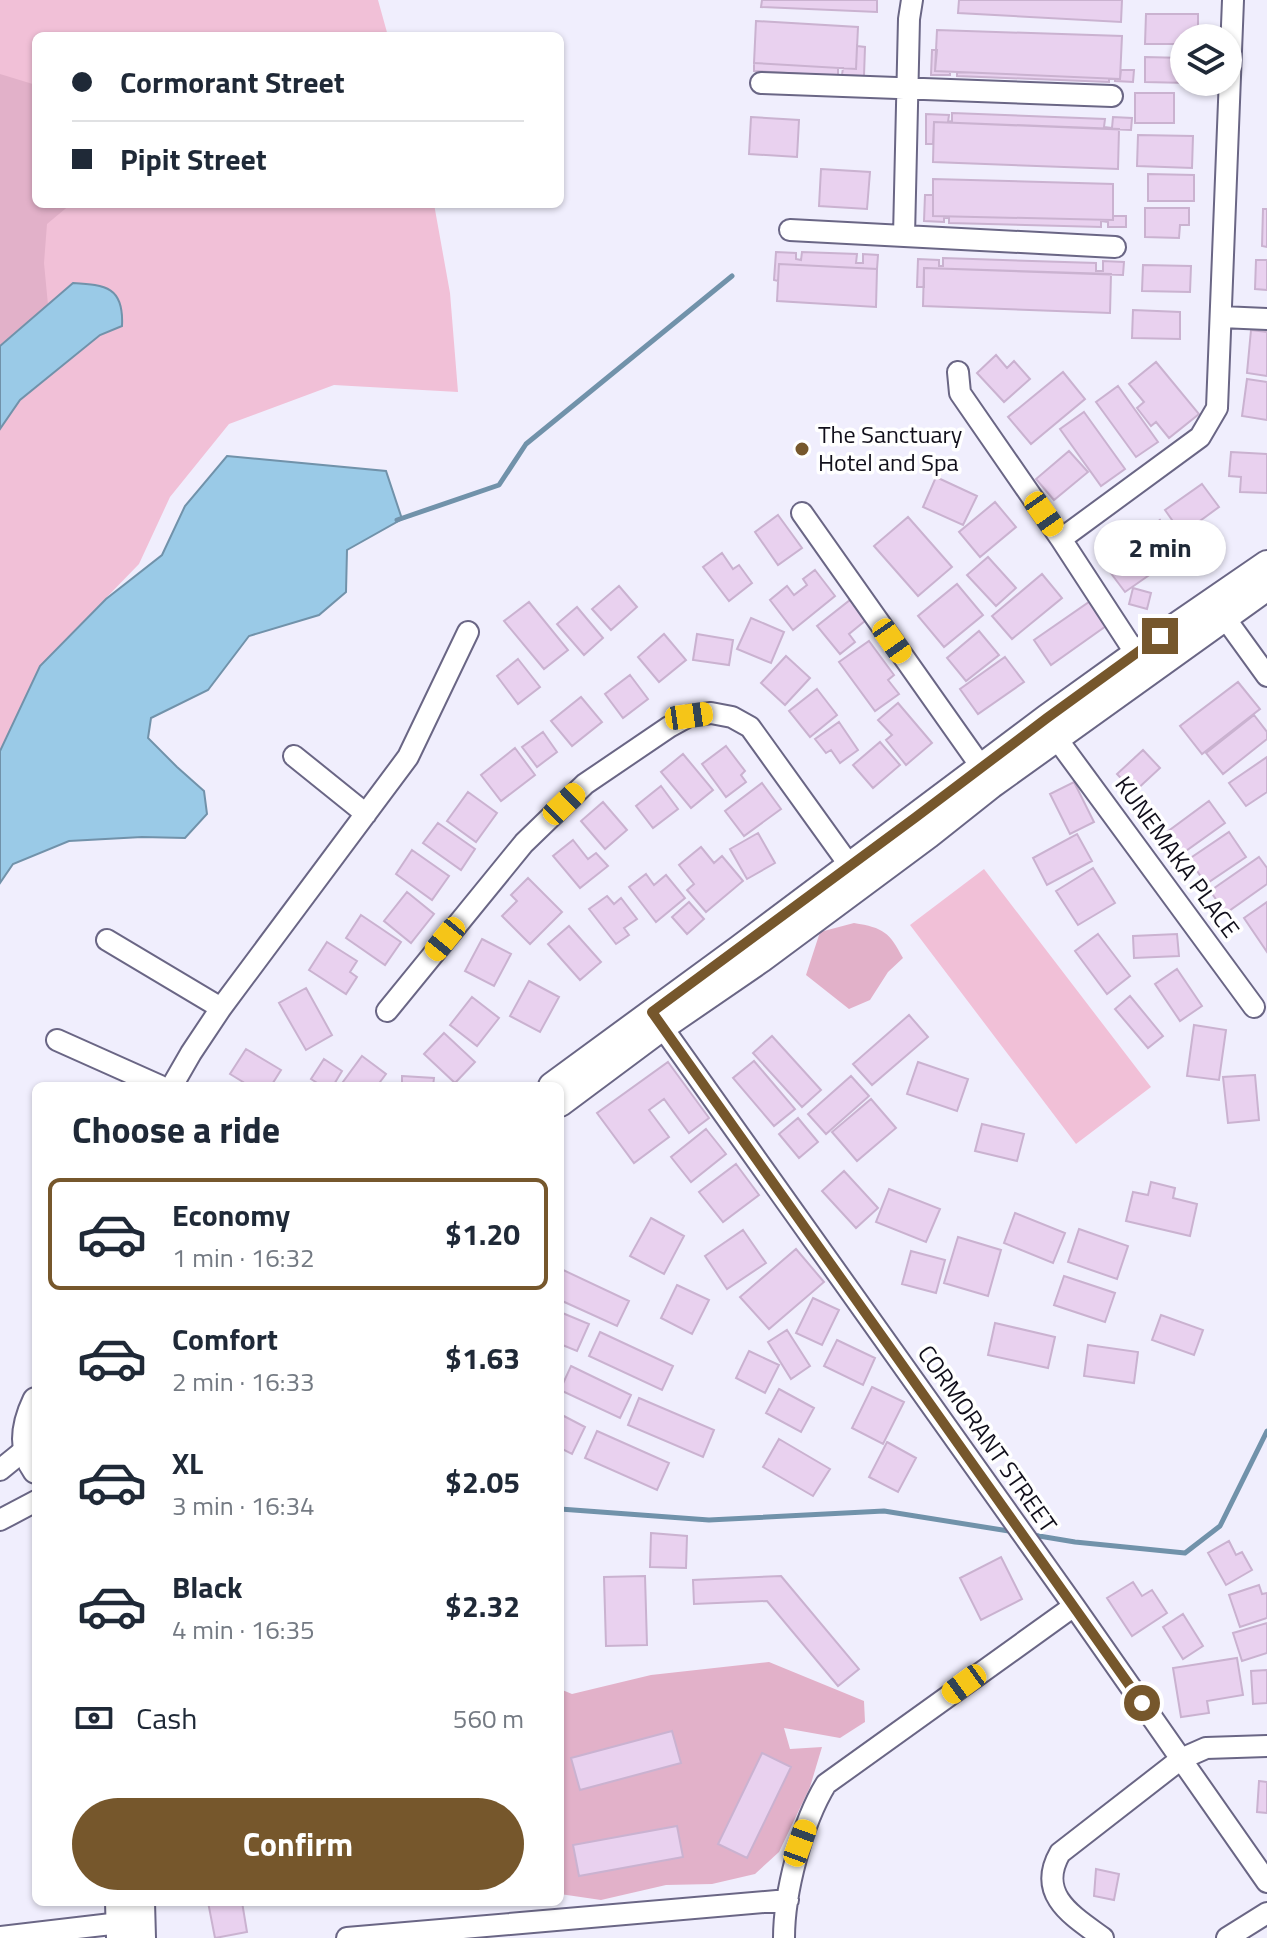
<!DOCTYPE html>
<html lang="en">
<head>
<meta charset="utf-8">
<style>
	body { margin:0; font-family:"Titillium Web",sans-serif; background:#f2f2f3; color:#1f2937; height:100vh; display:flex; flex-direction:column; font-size:30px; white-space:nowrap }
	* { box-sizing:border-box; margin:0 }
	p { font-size:26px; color:#747a83 }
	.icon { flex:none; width:44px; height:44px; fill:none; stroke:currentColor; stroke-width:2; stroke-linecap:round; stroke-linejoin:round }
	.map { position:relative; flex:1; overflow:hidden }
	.side { position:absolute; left:32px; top:1082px; width:532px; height:824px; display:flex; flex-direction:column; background:#fff; border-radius:12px; box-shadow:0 2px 6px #0004 }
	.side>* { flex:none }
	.top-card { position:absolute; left:32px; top:32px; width:532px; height:176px; border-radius:12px; box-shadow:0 2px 6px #0004; display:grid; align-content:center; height:176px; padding:0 40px; background:#fff }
	.fabs { position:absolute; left:1170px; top:24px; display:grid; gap:16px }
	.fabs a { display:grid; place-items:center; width:72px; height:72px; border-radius:50%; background:#fff; box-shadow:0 2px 6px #0004; font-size:40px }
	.end { position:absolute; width:36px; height:36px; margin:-18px; border:10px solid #76572c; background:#fff; box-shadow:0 0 0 4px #fff }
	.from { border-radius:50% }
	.bubble { position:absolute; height:56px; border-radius:28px; background:#fff; box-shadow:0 2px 6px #0004; font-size:26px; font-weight:700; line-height:56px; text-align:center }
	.car { position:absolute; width:24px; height:48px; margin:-24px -12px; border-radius:10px; box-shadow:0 0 6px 2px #0007; background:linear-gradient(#f5c518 24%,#345 0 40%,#f5c518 0 76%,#345 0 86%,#f5c518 0) }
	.top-card b { display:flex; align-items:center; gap:28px; height:76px; font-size:30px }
	.top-card b+b { border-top:2px solid #e0e1e3 }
	.top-card i { width:20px; height:20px; background:#1f2937 }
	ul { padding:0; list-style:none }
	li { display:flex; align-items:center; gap:24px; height:112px; margin:0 16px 12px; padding:0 24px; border:4px solid transparent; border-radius:12px }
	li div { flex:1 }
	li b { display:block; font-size:30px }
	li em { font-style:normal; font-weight:700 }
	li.selected { border-color:#76572c }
	li>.icon { width:72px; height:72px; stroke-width:1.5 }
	h2 { padding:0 40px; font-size:36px; line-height:96px }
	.pay { display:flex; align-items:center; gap:20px; height:88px; padding:0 40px; font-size:30px }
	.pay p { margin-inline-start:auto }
	.button { display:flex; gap:16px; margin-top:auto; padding:16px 40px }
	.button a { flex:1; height:92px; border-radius:48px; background:#76572c; color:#fff; font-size:32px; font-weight:700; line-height:92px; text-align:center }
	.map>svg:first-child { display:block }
	.green { fill:#f1c0d7 }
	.forest { fill:#e2b1c9 }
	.water { fill:#9acae7; stroke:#7192aa; stroke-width:2 }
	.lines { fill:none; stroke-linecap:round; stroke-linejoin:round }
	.stream { stroke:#7192aa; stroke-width:5 }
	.building { fill:#e9d1ef; stroke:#cab2d0; stroke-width:2 }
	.minor-casing { stroke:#6a6685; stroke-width:24 }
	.major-casing { stroke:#6a6685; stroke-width:30 }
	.minor { stroke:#fff; stroke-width:20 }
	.major { stroke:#fff; stroke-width:26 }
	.route { stroke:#76572c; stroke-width:10 }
	.poi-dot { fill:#76572c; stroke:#fff; stroke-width:3 }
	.labels { text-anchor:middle; stroke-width:7; stroke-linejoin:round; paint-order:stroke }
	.poi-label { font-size:24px; fill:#110f1b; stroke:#fff; text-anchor:start }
	.street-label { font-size:24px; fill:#110f1b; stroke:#fff }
</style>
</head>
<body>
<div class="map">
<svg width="1267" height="1938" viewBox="0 0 1267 1938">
	<rect width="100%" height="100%" fill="#f0eefd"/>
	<!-- green -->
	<path class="green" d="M0 0H378L388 36H36V204H434L450 293 458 392 334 385 229 424 170 497 139 564 40 666 0 751Z
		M984 869 1151 1087 1076 1144 910 925Z"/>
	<!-- forest -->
	<path class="forest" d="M0 74 36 85V204H71L47 224 44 263 48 305 0 346Z
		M854 923C884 928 889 932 903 958L888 972 870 1000 849 1009 806 975 820 932Z
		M769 1662 864 1701 865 1722 840 1738 784 1728 790 1749 822 1747 810 1787 779 1852 755 1874 712 1884 666 1885 601 1900 560 1894V1689L572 1694 651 1675Z"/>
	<!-- water -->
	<path class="water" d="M73 283C106 285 124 287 122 326L100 335 20 400 0 429V346Z
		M227 456 386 471 402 519 347 550 346 592 319 615 249 636 208 690 151 718 148 738 177 767 204 791 207 814 185 838 142 837 69 841 13 864 0 883V751L40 666 106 599 162 555 185 506Z"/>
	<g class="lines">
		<!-- stream -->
		<path class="stream" d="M397 520 499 485 526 444 732 276
			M560 1509 709 1520 884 1511 1015 1532
			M1033 1535 1075 1542 1185 1553 1220 1526 1267 1431"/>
	</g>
	<!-- building -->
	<path class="building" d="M762 0H877V12L761 7Z
		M959 0H1122L1121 22 958 13Z
		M1146 14H1198V28H1192V38H1184V44H1145Z
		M756 21 858 27 856 69 754 63Z
		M937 30 1122 36 1120 79 935 71Z
		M857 46 865 47 864 76 842 75 843 68H838V76L754 71V63L856 69Z
		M932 50H937L935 71 1120 79 1121 70H1134L1133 82 1115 81V79H1109V82L957 76V72H950V75H931Z
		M1145 57 1184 58V82L1188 83 1145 82Z
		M1135 93H1174V123H1135Z
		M952 113 1105 119 1104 127 1112 128 1113 117 1132 118 1131 130 934 122 933 144H926V114L949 115 948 122 952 121Z
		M751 117 799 120 797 157 749 154Z
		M934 122 1119 129 1118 169 933 162Z
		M1138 135 1193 136 1192 168 1137 166Z
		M821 169 870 172 867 209 819 206Z
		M1148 174 1194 175V201H1148Z
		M933 179 1113 184V220L933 216Z
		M925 195H933V216L1113 220V216H1126V227H1108V222L1101 221V227L949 223V218H944V222L924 221Z
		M1145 208H1189V225H1180L1179 238 1145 237Z
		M1263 209H1267V247L1262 246Z
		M776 252 796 253V259L801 260 802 252 857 254 856 263H863V254L878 255 877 269 779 264 778 281 774 280Z
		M943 258 1096 263V271H1103V261L1124 262 1123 275 924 268V287H917L918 259 939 260V266H943Z
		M1256 260H1267V290L1255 289Z
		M779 264 877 269 876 307 777 301Z
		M1143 265 1191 266 1190 292 1142 291Z
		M924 268 1111 274 1110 313 923 306Z
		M1133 310 1180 312V339L1132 338Z
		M1251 330 1267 332V376L1247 373Z
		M996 355 1007 368 1014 361 1030 379 1004 402 977 373Z
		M1156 362 1199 414 1169 438 1156 422 1151 426 1137 408 1144 402 1129 384Z
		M1063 372 1085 399 1031 444 1008 417Z
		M1247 379 1267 382V420L1242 416Z
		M1118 386 1158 442 1136 457 1096 402Z
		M1084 412 1125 469 1101 486 1060 429Z
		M1069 451 1088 472 1054 500 1036 479Z
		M1231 452 1267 454V493L1240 492 1241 477 1229 476Z
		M936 477 977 496 963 525 923 507Z
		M1202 484 1219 507 1182 534 1165 510Z
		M995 502 1016 527 980 557 959 532Z
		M778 515 802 548 778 565 755 532Z
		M908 517 952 567 918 596 874 546Z
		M1160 520 1172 535 1176 532 1186 545 1162 564 1139 536Z
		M1137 546 1155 571 1125 592 1107 568Z
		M722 553 733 569 739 565 752 583 729 601 703 567Z
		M988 557 1016 588 996 606 967 575Z
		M815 570 835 596 793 630 770 600 787 586 794 595 807 585 803 579Z
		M1042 574 1062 598 1012 639 992 616Z
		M957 584 983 615 944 647 918 616Z
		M619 586 637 607 611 630 592 609Z
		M1133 588 1151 593 1147 609 1129 604Z
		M850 600 866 620 849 634 855 642 840 654 817 626Z
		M529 602 568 650 544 669 504 621Z
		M1089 602 1106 626 1051 665 1034 640Z
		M577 607 603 638 584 655 557 624Z
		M751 618 784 632 771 663 737 649Z
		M979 631 999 655 966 681 947 658Z
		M664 634 686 660 659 682 638 657Z
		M697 634 733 640 729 665 693 660Z
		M869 641 894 675 888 680 899 694 875 711 839 662Z
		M786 656 810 678 785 705 761 683Z
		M1005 657 1024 682 978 714 960 689Z
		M518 659 540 687 518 704 497 676Z
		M630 675 648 699 623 718 605 694Z
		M1238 682 1260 709 1202 754 1180 726Z
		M817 689 837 715 810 737 789 711Z
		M581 697 602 722 572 746 551 721Z
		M898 703 932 743 906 765 886 740 892 735 878 720Z
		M1254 715 1267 732V739L1223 774 1206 753Z
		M839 722 858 750 840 763 831 750 826 753 815 739Z
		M543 732 557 752 537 767 522 747Z
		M880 742 900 765 873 788 853 765Z
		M726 746 745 771 741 775 746 782 726 797 702 764Z
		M515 748 535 775 501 801 481 775Z
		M1143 750 1160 768 1134 792 1117 774Z
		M683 754 713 790 691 808 661 772Z
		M1267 757V792L1246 806 1229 783Z
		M1074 782 1094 822 1070 834 1050 794Z
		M762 783 781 809 744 836 725 811Z
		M661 786 678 809 653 828 636 806Z
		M468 792 497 813 476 842 447 821Z
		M1209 801 1225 823 1183 853 1167 832Z
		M603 802 627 830 605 849 581 821Z
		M438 823 475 849 461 870 423 843Z
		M1229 832 1246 857 1206 884 1189 859Z
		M758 833 775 863 747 879 730 849Z
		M1077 834 1092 861 1047 885 1033 858Z
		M573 840 588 859 596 853 608 866 580 888 553 856Z
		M701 847 714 863 722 856 743 881 706 912 687 890 694 884 679 865Z
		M412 850 449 876 432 900 396 874Z
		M1259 857 1267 868V884L1226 913 1210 891Z
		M1093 868 1115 903 1078 925 1056 891Z
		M646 874 654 885 666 875 685 898 656 922 629 887Z
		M528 878 562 912 530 944 502 916 517 901 511 895Z
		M407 892 434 914 411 943 384 921Z
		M607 896 614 904 621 898 637 919 624 928 629 935 616 944 589 909Z
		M689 902 704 919 687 934 672 917Z
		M1267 902V952L1244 918Z
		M361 915 401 942 385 965 346 938Z
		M569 926 601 962 580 980 548 944Z
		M1098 934 1130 976 1107 994 1075 951Z
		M1177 934 1179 956 1134 958 1133 936Z
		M482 939 511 954 494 986 465 971Z
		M327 942 357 961 350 972 357 977 346 994 309 970Z
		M1177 969 1202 1006 1180 1021 1155 984Z
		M529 981 559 997 540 1032 510 1016Z
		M306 988 332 1035 306 1050 279 1003Z
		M1130 996 1163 1036 1148 1048 1115 1009Z
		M472 997 499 1018 477 1046 450 1025Z
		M909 1015 928 1037 872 1085 853 1064Z
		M1194 1025 1226 1030 1219 1080 1187 1076Z
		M444 1033 475 1062 455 1083 424 1054Z
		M772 1036 821 1090 802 1107 753 1053Z
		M246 1049 281 1070 271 1086H240L243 1082 230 1074Z
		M362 1056 386 1074 377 1086H340Z
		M324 1059 342 1071 333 1086H322L311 1079Z
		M754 1061 795 1109 774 1126 733 1078Z
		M668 1062 709 1118 689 1133 664 1099 649 1110 669 1137 634 1163 597 1113Z
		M918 1062 968 1079 957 1111 907 1094Z
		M1255 1075 1259 1120 1228 1123 1223 1077Z
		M402 1076 434 1078 433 1086H402Z
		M851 1076 869 1096 826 1134 808 1114Z
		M871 1099 896 1128 857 1161 832 1132Z
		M798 1118 818 1142 799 1158 779 1134Z
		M982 1124 1024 1134 1017 1161 975 1151Z
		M706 1129 726 1154 691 1182 671 1157Z
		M736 1164 759 1195 723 1222 699 1192Z
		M844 1171 878 1208 856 1228 822 1191Z
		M1151 1182 1175 1188 1173 1198 1197 1204 1190 1236 1126 1221 1133 1192 1148 1195Z
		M889 1189 940 1209 926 1242 876 1222Z
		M1015 1213 1065 1233 1053 1263 1004 1243Z
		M651 1218 684 1236 664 1274 630 1256Z
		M1079 1229 1128 1246 1117 1279 1068 1262Z
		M743 1230 766 1263 727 1289 705 1256Z
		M958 1237 1001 1250 988 1296 944 1283Z
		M796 1249 824 1282 769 1329 740 1297Z
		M911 1251 945 1260 936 1293 902 1284Z
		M561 1269 629 1301 617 1326 560 1300Z
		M1064 1276 1115 1293 1105 1322 1054 1305Z
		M677 1285 709 1300 692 1334 661 1318Z
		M813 1298 839 1310 822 1345 796 1333Z
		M560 1312 589 1324 577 1351 560 1344Z
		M1161 1315 1203 1330 1194 1355 1152 1340Z
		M995 1323 1055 1337 1048 1368 988 1355Z
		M787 1330 810 1366 791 1379 768 1342Z
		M600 1332 673 1366 662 1390 589 1356Z
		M837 1340 875 1358 863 1385 824 1366Z
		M1088 1345 1138 1352 1134 1383 1084 1376Z
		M749 1351 779 1365 765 1393 736 1378Z
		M571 1366 631 1395 620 1418 560 1390Z
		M872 1387 904 1402 883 1444 852 1428Z
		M779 1389 814 1408 801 1432 766 1413Z
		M639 1398 714 1430 703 1457 628 1425Z
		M560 1414 585 1427 572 1454 560 1448Z
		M597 1431 669 1463 657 1490 585 1458Z
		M779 1439 830 1469 813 1496 763 1467Z
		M887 1442 916 1458 898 1492 869 1477Z
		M651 1533 687 1536 686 1568 650 1567Z
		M1229 1541 1236 1555 1242 1552 1252 1570 1226 1585 1208 1553Z
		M1001 1557 1022 1599 981 1620 960 1578Z
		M645 1576 647 1645 606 1646 604 1577Z
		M781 1576 859 1669 838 1686 767 1601 694 1604 693 1580Z
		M1133 1582 1142 1596 1152 1590 1167 1613 1132 1636 1107 1598Z
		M1259 1585 1262 1594 1267 1593V1618L1240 1627 1229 1595Z
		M1183 1614 1203 1646 1183 1659 1163 1627Z
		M1267 1623V1653L1242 1661 1233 1633Z
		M1237 1658 1243 1695 1207 1701 1209 1713 1181 1717 1173 1668Z
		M1267 1670V1703L1253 1704 1251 1671Z
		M672 1731 681 1763 580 1790 571 1758Z
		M762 1753 791 1767 747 1858 718 1844Z
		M1259 1781 1267 1782V1813L1257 1812Z
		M677 1826 683 1857 579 1876 573 1845Z
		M1096 1869 1119 1874 1114 1900 1094 1896Z
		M208 1902H242L247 1932 215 1938Z"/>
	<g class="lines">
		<!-- minor casing -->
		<g class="minor-casing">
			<path id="minor" d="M761 83 1112 96
				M790 230 1115 247
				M904 236 909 19 912 0
				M1221 317 1267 319
				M958 372 960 393 1061 539 1136 654
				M802 513 982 768
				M1061 539 1200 437 1217 408 1233 0
				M1225 618 1267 676
				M1057 739 1254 1007
				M294 756 366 814
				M107 940 221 1008
				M387 1011 524 843 585 784 669 727 689 716 711 713 732 717 750 727 850 866
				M655 1017 1074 1606 1267 1882
				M57 1040 160 1086
				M172 1086 191 1053 221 1008 408 757 468 632
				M0 1470 27 1448
				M0 1520 36 1501
				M0 1937 120 1923
				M347 1938 788 1900
				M784 1938C784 1893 802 1823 826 1784L1074 1606
				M1103 1938C1073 1916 1036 1895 1060 1853L1181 1759 1206 1748 1267 1746
				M1227 1938 1267 1913"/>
		</g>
		<!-- major casing -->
		<g class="major-casing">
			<path id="major" d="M552 1086 739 949 1047 718 1136 654 1267 564
				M560 1103 662 1027 761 959 928 835 991 785 1267 587
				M36 1401C25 1424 21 1449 36 1470
				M119 1902 120 1938
				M141 1902 142 1938"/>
		</g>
		<!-- minor -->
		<use href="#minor" class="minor"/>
		<!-- major -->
		<use href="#major" class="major"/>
	</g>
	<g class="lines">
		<!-- route -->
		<path class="route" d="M1142 1703 652 1012 916 817 1047 718 1160 636"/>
	</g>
	<!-- markers -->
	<circle class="poi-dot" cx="802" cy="449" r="8"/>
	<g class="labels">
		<!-- poi labels -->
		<g class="poi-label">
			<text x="818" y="443">The Sanctuary<tspan x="818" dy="28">Hotel and Spa</tspan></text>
		</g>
		<!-- street labels -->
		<g class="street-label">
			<text transform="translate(1177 857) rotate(54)" y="8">KUNEMAKA PLACE</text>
			<text transform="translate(987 1439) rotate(55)" y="8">CORMORANT STREET</text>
		</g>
	</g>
</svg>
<div class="fabs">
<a><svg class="icon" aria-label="layers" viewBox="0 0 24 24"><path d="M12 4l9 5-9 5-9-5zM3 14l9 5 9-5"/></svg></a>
</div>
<i class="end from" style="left:1142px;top:1703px"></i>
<i class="end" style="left:1160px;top:636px"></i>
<div class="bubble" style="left:1094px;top:520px;width:132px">2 min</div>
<i class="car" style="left:1044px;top:514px;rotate:145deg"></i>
<i class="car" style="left:892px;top:641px;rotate:145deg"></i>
<i class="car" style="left:689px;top:716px;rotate:82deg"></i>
<i class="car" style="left:564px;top:804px;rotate:46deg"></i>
<i class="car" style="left:445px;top:939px;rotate:219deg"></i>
<i class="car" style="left:964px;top:1684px;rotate:234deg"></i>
<i class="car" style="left:800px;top:1843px;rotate:20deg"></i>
<div class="top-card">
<b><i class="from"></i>Cormorant Street</b>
<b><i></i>Pipit Street</b>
</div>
<section class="side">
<h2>Choose a ride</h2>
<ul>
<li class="selected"><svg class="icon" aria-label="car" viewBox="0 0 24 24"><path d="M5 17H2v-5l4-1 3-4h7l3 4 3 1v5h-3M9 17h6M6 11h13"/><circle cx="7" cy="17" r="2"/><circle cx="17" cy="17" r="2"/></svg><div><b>Economy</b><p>1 min · 16:32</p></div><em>$1.20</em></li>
<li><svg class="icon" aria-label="car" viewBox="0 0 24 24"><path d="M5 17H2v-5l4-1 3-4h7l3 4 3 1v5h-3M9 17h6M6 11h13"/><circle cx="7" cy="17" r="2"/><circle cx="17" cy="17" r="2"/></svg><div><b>Comfort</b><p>2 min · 16:33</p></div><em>$1.63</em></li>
<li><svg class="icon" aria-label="car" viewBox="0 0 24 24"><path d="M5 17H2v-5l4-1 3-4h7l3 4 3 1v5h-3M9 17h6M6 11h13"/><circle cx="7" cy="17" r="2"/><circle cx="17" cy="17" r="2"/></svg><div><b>XL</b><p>3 min · 16:34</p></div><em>$2.05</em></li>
<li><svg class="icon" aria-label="car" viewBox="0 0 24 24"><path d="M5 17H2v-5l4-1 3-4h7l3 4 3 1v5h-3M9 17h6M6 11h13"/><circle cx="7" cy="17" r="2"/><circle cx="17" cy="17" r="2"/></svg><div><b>Black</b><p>4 min · 16:35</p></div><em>$2.32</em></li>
</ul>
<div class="pay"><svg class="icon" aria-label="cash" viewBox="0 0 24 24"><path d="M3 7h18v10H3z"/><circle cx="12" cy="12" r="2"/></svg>Cash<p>560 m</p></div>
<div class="button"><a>Confirm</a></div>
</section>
</div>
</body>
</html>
